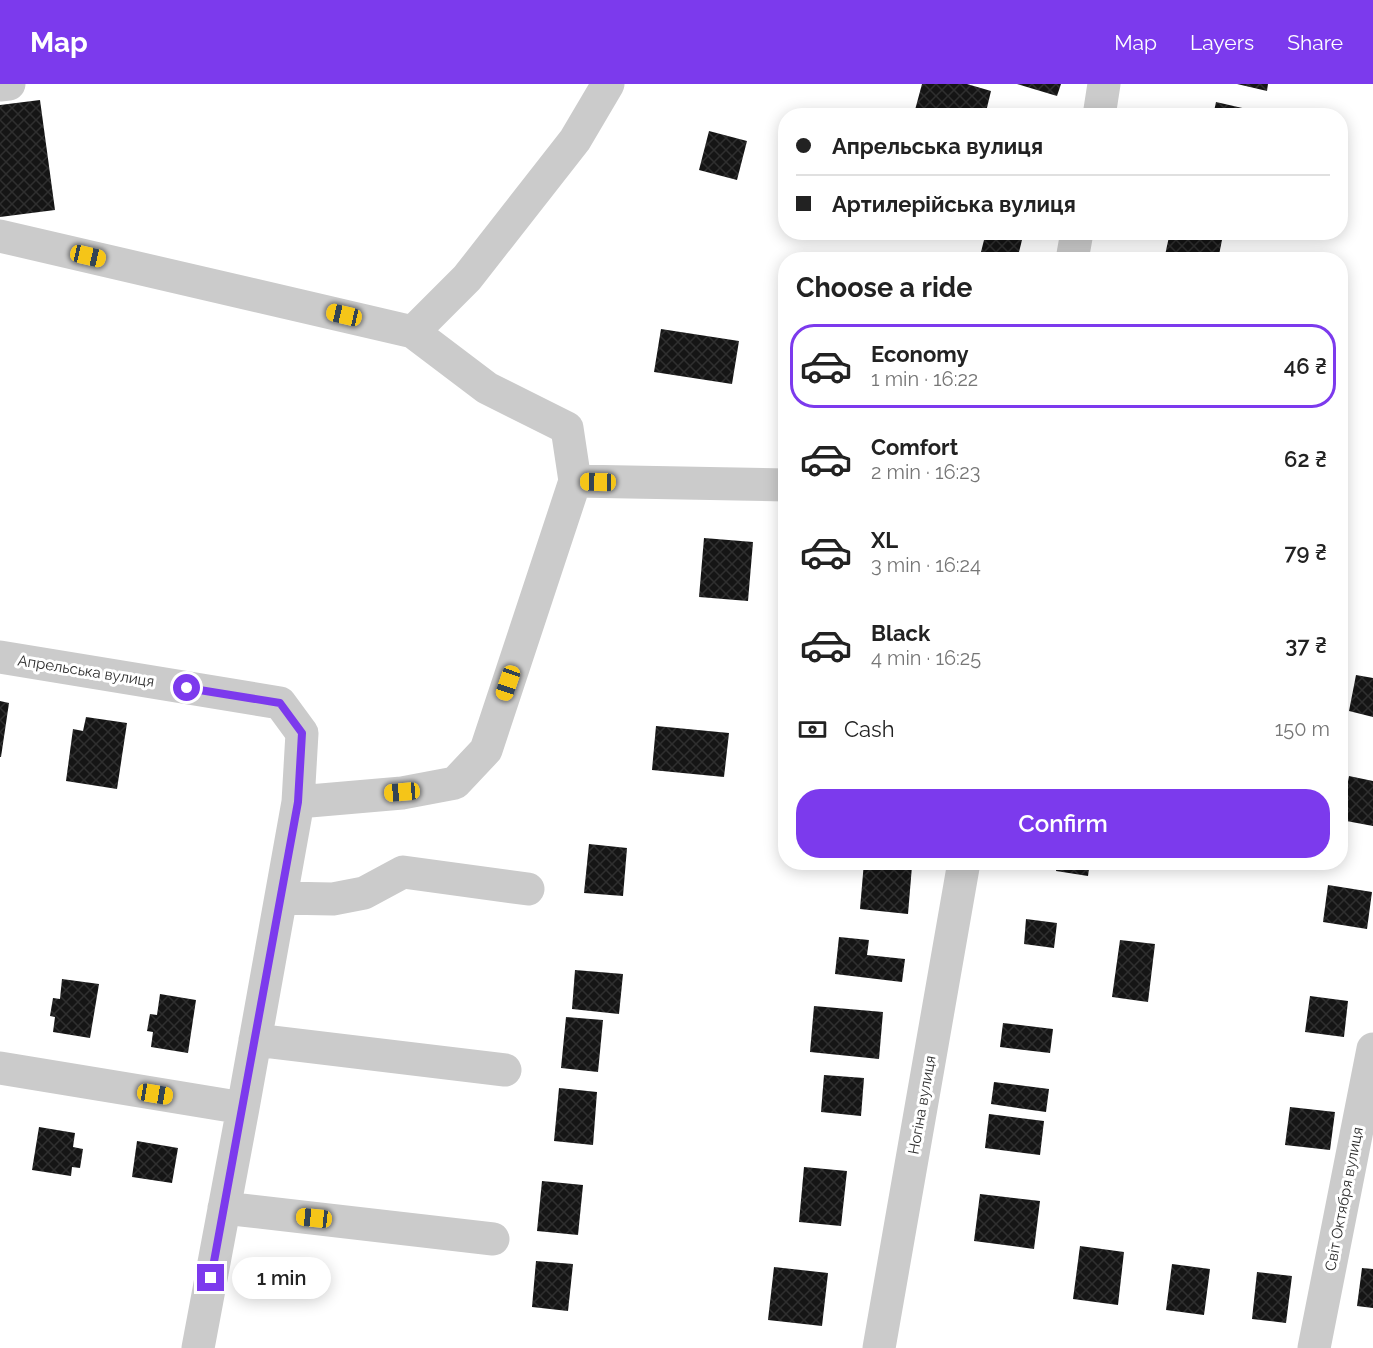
<!DOCTYPE html>
<html lang="en">
<head>
<meta charset="utf-8">
<style>
	body { margin:0; font-family:Raleway,sans-serif; background:#f6f6f6; color:#222; height:100vh; display:flex; flex-direction:column; font-size:22px; white-space:nowrap }
	* { box-sizing:border-box; margin:0 }
	p { font-size:20px; color:#767676 }
	.icon { flex:none; width:33px; height:33px; fill:none; stroke:currentColor; stroke-width:2; stroke-linecap:round; stroke-linejoin:round }
	.map { position:relative; flex:1; overflow:hidden }
	.sheet { position:absolute; left:778px; top:168px; width:570px; height:618px; display:flex; flex-direction:column; background:#fff; border-radius:24px; box-shadow:0 3px 15px #0003 }
	.sheet>* { flex:none }
	.guide { position:absolute; left:778px; top:24px; width:570px; height:132px; border-radius:24px; box-shadow:0 3px 15px #0003; display:grid; align-content:center; height:132px; padding:0 18px; background:#fff }
	.end { position:absolute; width:27px; height:27px; margin:-14px; border:8px solid #7c3aed; background:#fff; box-shadow:0 0 0 3px #fff }
	.from { border-radius:50% }
	.bubble { position:absolute; height:42px; border-radius:21px; background:#fff; box-shadow:0 3px 15px #0003; font-size:20px; font-weight:600; line-height:42px; text-align:center }
	.car { position:absolute; width:18px; height:36px; margin:-18px -9px; border-radius:8px; box-shadow:0 0 4px 2px #0007; background:linear-gradient(#f5c518 24%,#345 0 40%,#f5c518 0 76%,#345 0 86%,#f5c518 0) }
	.guide b { display:flex; align-items:center; gap:21px; height:57px; font-size:22px }
	.guide b+b { border-top:2px solid #e0e0e0 }
	.guide i { width:15px; height:15px; background:#222 }
	ul { padding:0; list-style:none }
	li { display:flex; align-items:center; gap:18px; height:84px; margin:0 12px 9px; padding:0 6px; border:3px solid transparent; border-radius:24px }
	li div { flex:1 }
	li b { display:block; font-size:22px }
	li em { font-style:normal; font-weight:600 }
	li.active { border-color:#7c3aed }
	li>.icon { width:54px; height:54px; stroke-width:1.5 }
	h2 { padding:0 18px; font-size:27px; line-height:72px }
	.pay { display:flex; align-items:center; gap:15px; height:66px; padding:0 18px; font-size:22px }
	.pay p { margin-inline-start:auto }
	.primary-button { display:flex; gap:12px; margin-top:auto; padding:12px 18px }
	.primary-button a { flex:1; height:69px; border-radius:24px; background:#7c3aed; color:#fff; font-size:24px; font-weight:600; line-height:69px; text-align:center }
	header { display:flex; align-items:center; gap:36px; box-sizing:border-box; height:84px; padding:0 30px; background:#7c3aed; color:#fff }
	header strong { font-size:28px }
	nav { display:flex; gap:33px; margin-inline-start:auto; font-size:21px }
	.map>svg:first-child { display:block }
	.building { fill:url(#building-cross-hatch) }
	.lines { fill:none; stroke-linecap:round; stroke-linejoin:round }
	.minor { stroke:#cbcbcb; stroke-width:33 }
	.route { stroke:#7c3aed; stroke-width:8 }
	.labels { text-anchor:middle; stroke-width:6; stroke-linejoin:round; paint-order:stroke }
	.street-label { font-size:15px; fill:#2e2e2e; stroke:#fff }
</style>
</head>
<body>
<header>
<strong>Map</strong>
<nav><a>Map</a><a>Layers</a><a>Share</a></nav>
</header>
<div class="map">
<svg width="1373" height="1264" viewBox="0 0 1373 1264">
	<defs>
		<pattern id="building-cross-hatch" width="8" height="8" patternUnits="userSpaceOnUse" patternTransform="scale(1.5)"><rect width="8" height="8" fill="#151515"/><path d="M0 0l8 8M0 8l8-8" fill="none" stroke="#2f2f2f"/></pattern>
	</defs>
	<rect width="100%" height="100%" fill="#fff"/>
	<!-- building -->
	<path class="building" d="M922 0H967L991 7 985 32H935L915 26Z
		M1017 0H1061L1057 12Z
		M1237 0H1268L1267 7Z
		M40 16 55 126 0 133V21Z
		M1216 18 1273 31V32H1213Z
		M709 47 747 57 737 96 699 86Z
		M986 148H992L1022 156 1017 176H979Z
		M1170 148H1187L1222 156 1218 176H1164Z
		M661 245 739 257 732 300 654 288Z
		M704 454 753 458 748 517 699 513Z
		M1356 591 1373 594V633L1349 627Z
		M0 617 9 619 1 673H0Z
		M86 633 127 639 117 705 66 697 73 645 83 647Z
		M656 642 729 649 724 693 652 686Z
		M1349 692 1373 697V742L1341 736Z
		M589 760 627 764 623 812 584 809Z
		M864 778 912 782 908 830 860 825Z
		M1057 778H1090L1088 792 1056 787Z
		M1328 801 1372 808 1367 845 1323 838Z
		M1026 835 1057 839 1054 864 1024 860Z
		M839 853 869 856 867 871 905 875 902 898 835 890Z
		M1120 856 1155 860 1148 918 1112 913Z
		M575 886 623 890 619 930 572 925Z
		M62 895 99 900 90 954 53 948 55 933 50 932 53 914 60 915Z
		M160 910 196 916 188 969 151 963 153 948 147 947 150 930 157 931Z
		M1310 912 1348 917 1344 953 1305 948Z
		M814 922 883 928 879 975 810 968Z
		M566 933 603 936 598 988 561 984Z
		M1003 939 1053 945 1050 969 1000 963Z
		M824 991 864 994 861 1032 821 1028Z
		M994 998 1049 1005 1046 1028 991 1020Z
		M559 1004 597 1008 593 1061 554 1057Z
		M1290 1023 1335 1028 1330 1066 1285 1061Z
		M989 1030 1044 1037 1040 1071 985 1064Z
		M39 1043 75 1049 73 1063 83 1065 80 1084 72 1083 71 1092 32 1086Z
		M137 1057 178 1064 172 1099 132 1093Z
		M804 1083 847 1087 841 1142 799 1138Z
		M542 1097 583 1101 578 1151 537 1147Z
		M980 1110 1040 1117 1034 1165 974 1157Z
		M1080 1162 1124 1168 1118 1221 1073 1215Z
		M536 1177 573 1180 568 1227 532 1223Z
		M1172 1180 1210 1185 1204 1231 1166 1226Z
		M774 1183 828 1189 822 1242 768 1236Z
		M1362 1184 1373 1185V1224L1357 1222Z
		M1257 1188 1292 1192 1286 1239 1252 1235Z"/>
	<g class="lines">
		<!-- minor -->
		<path class="minor" d="M0 1 9 0
			M1099 32 1104 0
			M0 152 413 248 487 304 567 344 575 397 786 401
			M1072 176 1077 148
			M413 248 467 194 575 56 608 0
			M0 573 280 619 302 649 298 718
			M281 814 333 815 364 809 403 788 528 805
			M255 956 505 986
			M0 984 243 1024
			M224 1124 493 1155
			M198 1264 243 1024 298 718 402 709 455 699 486 666 575 397
			M879 1264 964 778
			M1314 1264 1373 965"/>
	</g>
	<g class="lines">
		<!-- route -->
		<path class="route" d="M187 604 280 619 302 649 298 718 211 1194"/>
	</g>
	<g class="labels">
		<!-- street labels -->
		<g class="street-label">
			<text transform="translate(86 587) rotate(9)" y="5">Апрельська вулиця</text>
			<text transform="translate(922 1021) rotate(-80)" y="5">Ногіна вулиця</text>
			<text transform="translate(1344 1115) rotate(-79)" y="5">Світ Октября вулиця</text>
		</g>
	</g>
</svg>
<i class="end from" style="left:187px;top:604px"></i>
<i class="end" style="left:211px;top:1194px"></i>
<div class="bubble" style="left:232px;top:1173px;width:99px">1 min</div>
<i class="car" style="left:88px;top:172px;rotate:103deg"></i>
<i class="car" style="left:344px;top:231px;rotate:283deg"></i>
<i class="car" style="left:598px;top:398px;rotate:271deg"></i>
<i class="car" style="left:508px;top:599px;rotate:199deg"></i>
<i class="car" style="left:402px;top:708px;rotate:265deg"></i>
<i class="car" style="left:155px;top:1010px;rotate:99deg"></i>
<i class="car" style="left:314px;top:1134px;rotate:276deg"></i>
<div class="guide">
<b><i class="from"></i>Апрельська вулиця</b>
<b><i></i>Артилерійська вулиця</b>
</div>
<section class="sheet">
<h2>Choose a ride</h2>
<ul>
<li class="active"><svg class="icon" aria-label="car" viewBox="0 0 24 24"><path d="M5 17H2v-5l4-1 3-4h7l3 4 3 1v5h-3M9 17h6M6 11h13"/><circle cx="7" cy="17" r="2"/><circle cx="17" cy="17" r="2"/></svg><div><b>Economy</b><p>1 min · 16:22</p></div><em>46 ₴</em></li>
<li><svg class="icon" aria-label="car" viewBox="0 0 24 24"><path d="M5 17H2v-5l4-1 3-4h7l3 4 3 1v5h-3M9 17h6M6 11h13"/><circle cx="7" cy="17" r="2"/><circle cx="17" cy="17" r="2"/></svg><div><b>Comfort</b><p>2 min · 16:23</p></div><em>62 ₴</em></li>
<li><svg class="icon" aria-label="car" viewBox="0 0 24 24"><path d="M5 17H2v-5l4-1 3-4h7l3 4 3 1v5h-3M9 17h6M6 11h13"/><circle cx="7" cy="17" r="2"/><circle cx="17" cy="17" r="2"/></svg><div><b>XL</b><p>3 min · 16:24</p></div><em>79 ₴</em></li>
<li><svg class="icon" aria-label="car" viewBox="0 0 24 24"><path d="M5 17H2v-5l4-1 3-4h7l3 4 3 1v5h-3M9 17h6M6 11h13"/><circle cx="7" cy="17" r="2"/><circle cx="17" cy="17" r="2"/></svg><div><b>Black</b><p>4 min · 16:25</p></div><em>37 ₴</em></li>
</ul>
<div class="pay"><svg class="icon" aria-label="cash" viewBox="0 0 24 24"><path d="M3 7h18v10H3z"/><circle cx="12" cy="12" r="2"/></svg>Cash<p>150 m</p></div>
<div class="primary-button"><a>Confirm</a></div>
</section>
</div>
</body>
</html>
